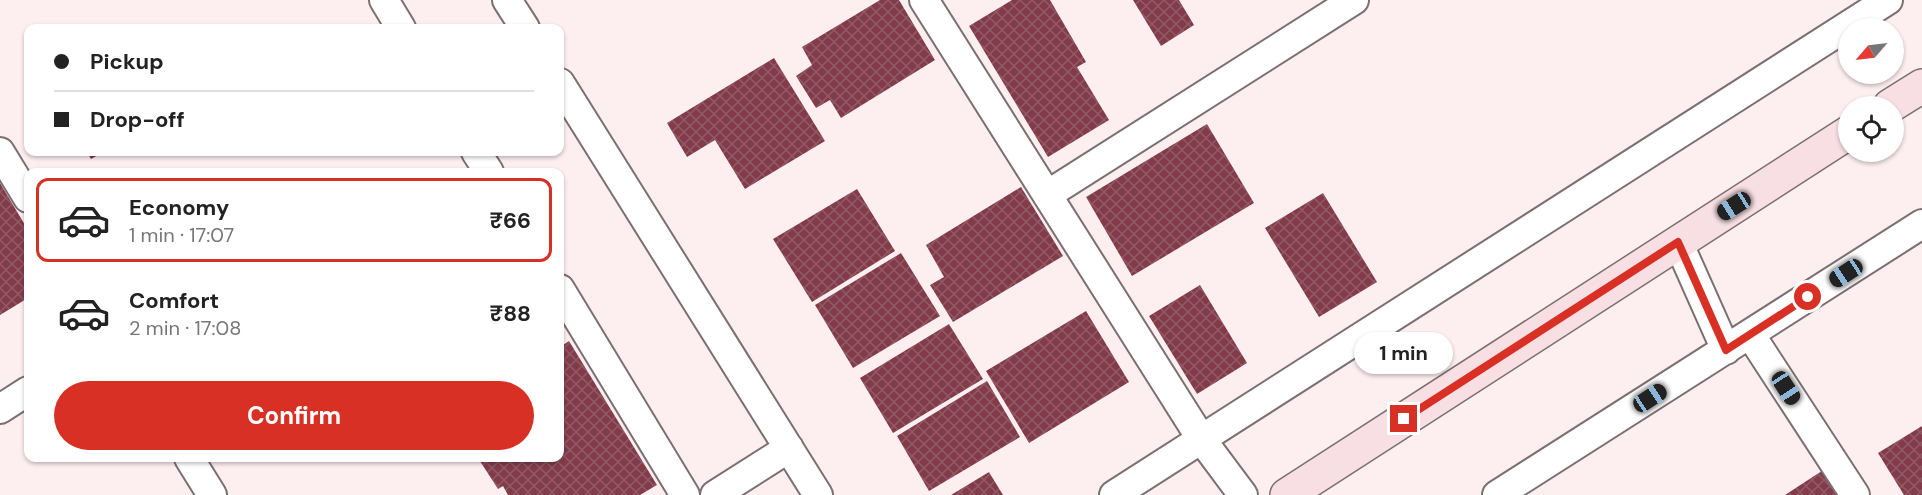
<!DOCTYPE html>
<html lang="en">
<head>
<meta charset="utf-8">
<style>
	body { margin:0; font-family:"DM Sans",sans-serif; background:#f6f6f6; color:#222; height:100vh; display:flex; flex-direction:column; font-size:22px; white-space:nowrap }
	* { box-sizing:border-box; margin:0 }
	p { font-size:20px; color:#767676 }
	.icon { flex:none; width:33px; height:33px; fill:none; stroke:currentColor; stroke-width:2; stroke-linecap:round; stroke-linejoin:round }
	.map { position:relative; flex:1; overflow:hidden }
	.drawer { position:absolute; left:24px; top:168px; width:540px; height:294px; display:flex; flex-direction:column; background:#fff; border-radius:12px; box-shadow:0 2px 4px #0004 }
	.drawer>* { flex:none }
	.banner { position:absolute; left:24px; top:24px; width:540px; height:132px; border-radius:12px; box-shadow:0 2px 4px #0004; display:grid; align-content:center; height:132px; padding:0 30px; background:#fff }
	.needle { width:39px; rotate:242deg }
	.buttons { position:absolute; left:1838px; top:18px; display:grid; gap:12px }
	.buttons a { display:grid; place-items:center; width:66px; height:66px; border-radius:50%; background:#fff; box-shadow:0 2px 4px #0004; font-size:30px }
	.end { position:absolute; width:27px; height:27px; margin:-14px; border:8px solid #d93025; background:#fff; box-shadow:0 0 0 3px #fff }
	.from { border-radius:50% }
	.bubble { position:absolute; height:42px; border-radius:21px; background:#fff; box-shadow:0 2px 4px #0004; font-size:20px; font-weight:700; line-height:42px; text-align:center }
	.car { position:absolute; width:18px; height:36px; margin:-18px -9px; border-radius:8px; box-shadow:0 0 4px 2px #0007; background:linear-gradient(#222 24%,#8ab4d8 0 40%,#222 0 76%,#8ab4d8 0 86%,#222 0) }
	.banner b { display:flex; align-items:center; gap:21px; height:57px; font-size:22px }
	.banner b+b { border-top:2px solid #e0e0e0 }
	.banner i { width:15px; height:15px; background:#222 }
	ul { padding:10px 0 0; list-style:none }
	li { display:flex; align-items:center; gap:18px; height:84px; margin:0 12px 9px; padding:0 18px; border:3px solid transparent; border-radius:12px }
	li div { flex:1 }
	li b { display:block; font-size:22px }
	li em { font-style:normal; font-weight:700 }
	li.selected { border-color:#d93025 }
	li>.icon { width:54px; height:54px; stroke-width:1.5 }
	.cta { display:flex; gap:12px; margin-top:auto; padding:12px 30px }
	.cta a { flex:1; height:69px; border-radius:36px; background:#d93025; color:#fff; font-size:24px; font-weight:700; line-height:69px; text-align:center }
	.map>svg:first-child { display:block }
	.building { fill:url(#building-cross-hatch) }
	.lines { fill:none; stroke-linecap:round; stroke-linejoin:round }
	.street-casing { stroke:#7b6f71; stroke-width:32 }
	.secondary-casing { stroke:#7b6f71; stroke-width:36 }
	.street { stroke:#fff; stroke-width:28 }
	.secondary { stroke:#f8dfe3; stroke-width:33 }
	.route { stroke:#d93025; stroke-width:8 }
</style>
</head>
<body>
<div class="map">
<svg width="1922" height="495" viewBox="0 0 1922 495">
	<defs>
		<pattern id="building-cross-hatch" width="8" height="8" patternUnits="userSpaceOnUse" patternTransform="scale(1.5)"><rect width="8" height="8" fill="#833b4a"/><path d="M0 0l8 8M0 8l8-8" fill="none" stroke="#915b66"/></pattern>
	</defs>
	<rect width="100%" height="100%" fill="#fdeff0"/>
	<!-- building -->
	<path class="building" d="M880 0H899L935 60 841 118 830 100 816 108 796 76 812 65 802 47Z
		M1012 0H1050L1086 62 1077 67 1109 120 1048 157 969 26Z
		M1133 0H1179L1194 25 1161 46Z
		M774 58 825 141 745 189 715 140 687 157 667 123Z
		M1207 124 1254 203 1132 276 1086 197Z
		M87 152H104L91 159Z
		M0 183 28 230V298L0 315Z
		M1021 187 1063 256 953 322 930 285 944 277 926 245Z
		M857 189 895 251 812 302 773 239Z
		M1323 193 1377 282 1319 317 1265 228Z
		M901 253 940 316 853 368 815 305Z
		M1200 285 1247 363 1197 394 1149 316Z
		M1086 311 1129 382 1029 443 986 371Z
		M949 324 983 379 893 433 860 378Z
		M569 341 657 485 640 495H508L503 486 498 489 478 458H560V347Z
		M987 381 1020 437 929 491 897 436Z
		M1922 426V495H1904L1878 453Z
		M1831 465 1851 495H1785Z
		M989 472 1003 495H951Z"/>
	<g class="lines">
		<!-- street casing -->
		<g class="street-casing">
			<path id="street" d="M384 0 401 28
				M507 0 525 28
				M924 0 1202 440 1243 495
				M560 83 818 495
				M0 152 28 198
				M476 152 489 172
				M1047 195 1354 0
				M1678 242 1726 350
				M560 289 685 495
				M1750 334 1855 495
				M0 409 28 391
				M189 458 212 495
				M715 495 789 448
				M1114 495 1888 0
				M1497 495 1922 224"/>
		</g>
		<!-- secondary casing -->
		<g class="secondary-casing">
			<path id="secondary" d="M1890 106 1922 86
				M1287 495 1848 133"/>
		</g>
		<!-- street -->
		<use href="#street" class="street"/>
		<!-- secondary -->
		<use href="#secondary" class="secondary"/>
	</g>
	<g class="lines">
		<!-- route -->
		<path class="route" d="M1404 419 1678 242 1726 350 1808 297"/>
	</g>
</svg>
<div class="buttons">
<a><svg class="needle" viewBox="-14 -14 28 28"><path d="M0-13l5 13h-10z" fill="#e53935"/><path d="M0 13l5-13h-10z" fill="#767676"/></svg></a>
<a><svg class="icon" aria-label="locate" viewBox="0 0 24 24"><circle cx="12" cy="12" r="6"/><path d="M12 2v4M12 18v4M2 12h4M18 12h4"/></svg></a>
</div>
<i class="end from" style="left:1808px;top:297px"></i>
<i class="end" style="left:1404px;top:419px"></i>
<div class="bubble" style="left:1354px;top:332px;width:99px">1 min</div>
<i class="car" style="left:1734px;top:206px;rotate:238deg"></i>
<i class="car" style="left:1846px;top:273px;rotate:237deg"></i>
<i class="car" style="left:1786px;top:388px;rotate:147deg"></i>
<i class="car" style="left:1650px;top:398px;rotate:57deg"></i>
<div class="banner">
<b><i class="from"></i>Pickup</b>
<b><i></i>Drop-off</b>
</div>
<section class="drawer">
<ul>
<li class="selected"><svg class="icon" aria-label="car" viewBox="0 0 24 24"><path d="M5 17H2v-5l4-1 3-4h7l3 4 3 1v5h-3M9 17h6M6 11h13"/><circle cx="7" cy="17" r="2"/><circle cx="17" cy="17" r="2"/></svg><div><b>Economy</b><p>1 min · 17:07</p></div><em>₹66</em></li>
<li><svg class="icon" aria-label="car" viewBox="0 0 24 24"><path d="M5 17H2v-5l4-1 3-4h7l3 4 3 1v5h-3M9 17h6M6 11h13"/><circle cx="7" cy="17" r="2"/><circle cx="17" cy="17" r="2"/></svg><div><b>Comfort</b><p>2 min · 17:08</p></div><em>₹88</em></li>
</ul>
<div class="cta"><a>Confirm</a></div>
</section>
</div>
</body>
</html>
